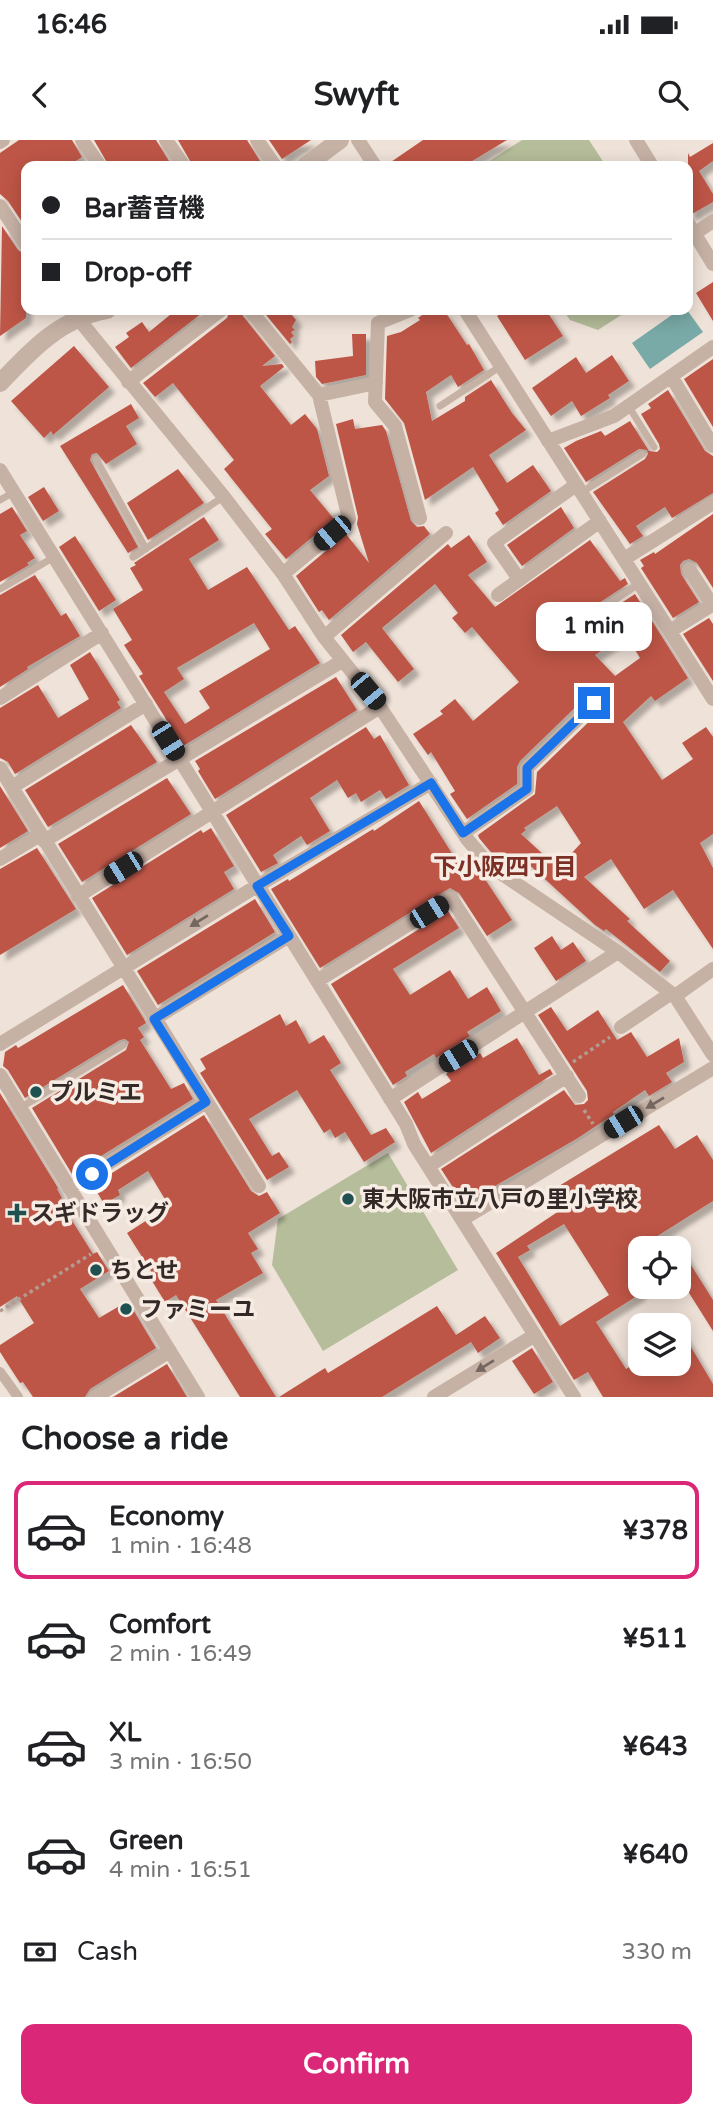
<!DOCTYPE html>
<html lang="en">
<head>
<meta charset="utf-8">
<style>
	body { margin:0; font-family:"Varela Round","Noto Sans JP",sans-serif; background:#f2f2f2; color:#202124; height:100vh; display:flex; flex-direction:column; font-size:26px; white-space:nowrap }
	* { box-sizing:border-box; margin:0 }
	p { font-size:23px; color:#757577 }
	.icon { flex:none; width:38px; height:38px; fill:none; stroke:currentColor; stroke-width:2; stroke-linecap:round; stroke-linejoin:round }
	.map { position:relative; height:1257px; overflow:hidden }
	.panel { display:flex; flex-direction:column; background:#fff; flex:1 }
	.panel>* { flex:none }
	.hud { position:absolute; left:21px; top:21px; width:672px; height:154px; border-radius:14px; box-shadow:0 4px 18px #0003; display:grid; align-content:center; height:154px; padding:0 21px; background:#fff }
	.tools { position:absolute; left:628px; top:1096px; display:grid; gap:14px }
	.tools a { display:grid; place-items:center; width:63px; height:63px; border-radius:14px; background:#fff; box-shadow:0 4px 18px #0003; font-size:35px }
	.end { position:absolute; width:32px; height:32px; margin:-16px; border:9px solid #1a73e8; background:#fff; box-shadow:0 0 0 4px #fff }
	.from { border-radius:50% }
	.bubble { position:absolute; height:49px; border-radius:14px; background:#fff; box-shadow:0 4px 18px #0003; font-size:23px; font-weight:800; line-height:49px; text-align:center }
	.car { position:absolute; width:21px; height:42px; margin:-21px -10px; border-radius:9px; box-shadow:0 0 5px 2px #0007; background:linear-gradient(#222 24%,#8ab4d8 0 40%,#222 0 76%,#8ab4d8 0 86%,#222 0) }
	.hud b { display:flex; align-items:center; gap:24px; height:66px; font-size:26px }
	.hud b+b { border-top:2px solid #e0e0e0 }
	.hud i { width:18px; height:18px; background:#202124 }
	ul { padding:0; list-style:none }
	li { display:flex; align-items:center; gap:21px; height:98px; margin:0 14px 10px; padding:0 7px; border:4px solid transparent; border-radius:14px }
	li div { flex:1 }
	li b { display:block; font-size:26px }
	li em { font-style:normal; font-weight:800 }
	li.active { border-color:#db2777 }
	li>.icon { width:63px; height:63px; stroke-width:1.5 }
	h2 { padding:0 21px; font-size:32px; line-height:84px }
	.pay { display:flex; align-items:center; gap:18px; height:77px; padding:0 21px; font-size:26px }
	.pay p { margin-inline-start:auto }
	.cta { display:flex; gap:14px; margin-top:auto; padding:14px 21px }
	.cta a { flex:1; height:80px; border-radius:14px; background:#db2777; color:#fff; font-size:28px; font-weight:800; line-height:80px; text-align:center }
	.status { display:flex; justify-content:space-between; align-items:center; height:49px; padding:0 35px; background:#fff; direction:ltr }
	.status svg { height:19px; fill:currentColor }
	header { display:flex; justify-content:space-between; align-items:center; height:91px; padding:0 21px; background:#fff; font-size:32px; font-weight:800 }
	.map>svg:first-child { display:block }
	.green { fill:#b5bd9a }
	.water { fill:#79aaa7 }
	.building { fill:#be5647; fill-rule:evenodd; filter:url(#shadow) }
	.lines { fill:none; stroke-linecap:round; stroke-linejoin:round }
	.path { stroke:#b29b90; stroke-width:3.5; stroke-dasharray:3.5 3.5; stroke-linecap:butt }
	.service { stroke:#c6b1a5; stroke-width:7 }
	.pedestrian { stroke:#c6b1a5; stroke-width:10 }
	.minor { stroke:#c6b1a5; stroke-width:14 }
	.tertiary { stroke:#c6b1a5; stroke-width:18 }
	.oneway { fill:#75665f }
	.route { stroke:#1a73e8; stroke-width:9 }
	.poi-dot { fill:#1e514f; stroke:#f7ece4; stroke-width:2.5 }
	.labels { text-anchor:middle; stroke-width:7; stroke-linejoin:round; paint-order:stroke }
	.poi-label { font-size:23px; font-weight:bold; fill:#332926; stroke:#f7ece4; text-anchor:start }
	.neighbourhood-label { font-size:24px; font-weight:bold; fill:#7c2f24; stroke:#f7ece4 }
</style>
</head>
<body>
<div class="status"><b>16:46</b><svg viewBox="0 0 49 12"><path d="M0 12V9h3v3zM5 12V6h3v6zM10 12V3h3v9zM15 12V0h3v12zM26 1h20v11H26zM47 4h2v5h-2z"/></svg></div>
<header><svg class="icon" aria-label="back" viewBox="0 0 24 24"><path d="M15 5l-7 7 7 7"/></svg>Swyft<svg class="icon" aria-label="search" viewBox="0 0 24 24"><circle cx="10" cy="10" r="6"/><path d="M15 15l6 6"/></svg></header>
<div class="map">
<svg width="713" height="1257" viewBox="0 0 713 1257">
	<defs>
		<filter id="shadow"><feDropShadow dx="6" dy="6" stdDeviation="2" flood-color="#0004"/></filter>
	</defs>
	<rect width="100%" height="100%" fill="#efe2d8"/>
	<!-- green -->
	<path class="green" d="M522 0H589L606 26H482Z
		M563 170H629L598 190 570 180Z
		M388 1013 458 1130 323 1211 272 1125 278 1079Z"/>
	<!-- water -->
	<path class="water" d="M679 170H687L703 192 650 229 632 203Z"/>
	<!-- building -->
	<path class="building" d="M19 0H72L82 17 68 26H26V88L8 61 0 54V13Z
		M94 0H156L172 26H109Z
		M178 0H247L263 26H193Z
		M269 0H311L282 19Z
		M423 0H507L464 26H385Z
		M713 3V21L699 31 713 54V62L692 74 688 73V13L690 17Z
		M2 86 18 110 26 115V178L0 196Z
		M713 142V181L696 153Z
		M176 170H206L131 228 115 207 129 197 126 193 142 182 149 192Z
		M230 170H241L243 176 275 216 262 226 282 224 284 227 260 246 291 285 305 274 317 289 329 336 310 350 334 379 286 419 265 394 272 389 224 329 234 320 173 243 155 257 143 243 227 178Z
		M262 170H288L296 180 292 187 295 190 291 192 294 196 290 199 292 202 290 204Z
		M429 170H442L448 176 467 205 469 204 484 230 458 247 451 235 426 252 432 281 465 261V257L491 240 512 273 526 290 489 315 507 343 533 325 551 351 503 385 495 373 499 370 473 327 425 360 404 283 385 259 387 196 401 192 420 180 418 178Z
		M506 170H546L563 196 525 220 497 176Z
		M352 194H366V235L322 244 316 237 315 221 353 216Z
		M74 206 109 247 53 295 51 291 44 298 11 261Z
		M612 215 629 241 608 255 610 258 581 276 572 261 551 276 532 248 576 217 586 233Z
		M713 219V287L684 239Z
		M668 250 705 311 713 316V353L672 378 665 367 636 386 643 396 630 404 593 352 645 319 648 314 647 310 639 309 586 342 564 308 576 301 601 291 605 296 630 281 649 311 657 312 660 309 659 304 641 274 651 268 648 264Z
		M131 264 139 278 126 286 137 304 106 324 97 313 92 314 90 320 138 407 128 413 60 306Z
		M353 279 355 289 382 285 386 291 411 381 417 387 424 386 430 394 329 480 322 470 319 472 296 436 346 394 369 423 357 384 358 377 336 284Z
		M178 329 204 363 148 400 127 363Z
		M44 347 59 371 43 381 28 357Z
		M12 367 27 391 20 395 35 418 27 423 29 425 0 442V374Z
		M561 367 574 388 522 426 507 405Z
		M713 374V448L697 423 689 419 683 421 680 425 681 434 699 462 673 478 641 428 644 426 640 420 654 412 655 414Z
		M204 377 219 400 189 419 208 450 247 427 289 490 295 486 320 523 183 606 139 536 143 534 124 505 132 500 113 469 143 450 130 428 136 425 134 423ZM254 483 270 509 199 551 210 568 185 584 164 552 184 539 177 528Z
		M469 395 487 422 468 435 495 467 590 400 620 441 625 438 628 444 544 499 541 504 542 508 550 509 635 454 688 538 655 561 651 556 623 582 662 640 693 619 682 603 706 587 713 597V694L700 703 713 728V809L673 750 644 769 611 719 584 737 630 779 627 781 670 821 660 832 606 789 604 791 595 785 522 718 514 725 500 712 495 717 479 698 478 695 535 654 537 632 601 570 603 561 600 556 592 554 587 556 520 621 517 627V644L467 679 450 654 455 651 431 612 428 615 413 594 443 574 440 571 455 559 473 581 519 542 472 487 465 493 452 478 458 473 435 444 382 488 414 529 398 542 366 502 353 512 341 495 448 404 451 408ZM626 495 640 518 615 536 595 515ZM557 666 581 703 558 728 521 694 526 690 524 688Z
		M75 396 116 460 99 471 59 407Z
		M35 435 61 476 66 473 80 496 27 527 28 529 0 547V455Z
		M709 478 713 484V541L683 494Z
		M90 512 120 560 117 562 121 568 15 634 8 622 0 618V568L38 545 58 578 89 559 70 525Z
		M336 537 357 570 215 659 198 631 200 629 195 621Z
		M131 585 157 622 48 687 25 650Z
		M366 587 374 599 380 595 409 645 386 659 380 650 361 662 356 653 348 658 337 640 310 658 330 691 307 705 301 696 273 715 278 723 261 732 226 675Z
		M167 638 191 674 82 742 58 704Z
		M0 646 28 691 0 708Z
		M419 661 463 731 475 724 512 780 487 796 459 753 450 748 320 828 271 749 288 739 289 741 373 689 374 691Z
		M211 688 234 726 224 732 234 749 127 815 92 758 201 690 203 693Z
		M37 708 76 769 0 815V729Z
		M255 759 275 792 158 865 137 831Z
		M448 771 459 788 393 829 410 855 450 830 468 859 487 847 501 871 467 892 470 896 436 918 434 914 405 932 407 936 393 945 331 844Z
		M552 796 561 810 573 802 586 821 556 841 534 808Z
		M123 845 144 879 146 883 138 888 144 897 140 900 171 949 184 943 193 959 72 1034 32 968 126 910 129 902 125 899 120 900 25 958 8 930 3 926 5 912 16 905 18 908Z
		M551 867 567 891 598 870 617 900 631 892 647 917 679 898 684 922 666 933 672 942 649 956 645 950 613 972 614 974 578 998 464 1064 441 1029 564 950 575 965 584 964 588 960 587 951 538 875Z
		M280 874 286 886 296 880 309 904 324 895 341 923 330 930 371 995 386 988 395 1002 364 1022 345 992 335 998 330 989 324 993 297 950 249 979 272 1016 279 1012 289 1027 267 1040 200 933 206 929 200 919Z
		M517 898 539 935 550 929 553 934 431 1013 404 962 418 952 422 959 451 941 446 934 480 913 483 918Z
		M0 953 58 1048 57 1049 62 1058 59 1060 93 1114 97 1112 109 1131 80 1149 99 1178 128 1161 156 1208 90 1249 85 1257H33L23 1242 20 1243 0 1212V1205L34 1183 17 1156 0 1167Z
		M204 975 251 1051 259 1056 267 1052 280 1073 248 1093 258 1109 251 1113 263 1133 216 1160 276 1257H240L176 1155 165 1162 152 1141 156 1139 127 1093 169 1066 148 1031 118 1050 120 1055 104 1064 93 1045Z
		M659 985 675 1009 697 995 713 1020V1061L640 1107V1154L596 1182 626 1229 635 1223H679V1187L713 1244V1257H603L588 1232 574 1240 496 1113 565 1067 554 1049ZM564 1084 609 1155 560 1186 518 1117 530 1110 527 1106Z
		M679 1106 713 1160V1191L679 1137Z
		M437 1166 456 1195 485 1176 500 1198 478 1213 471 1202 382 1257H279L325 1228 328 1233Z
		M532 1208 553 1242 534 1254 512 1221Z
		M167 1224 187 1257H113Z"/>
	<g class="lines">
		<!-- path -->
		<path class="path" d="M573 922 610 897
			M584 970 593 984
			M0 1171 91 1114"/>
		<!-- service -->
		<path class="service" d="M440 266 501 226
			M629 267 654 307
			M96 319 146 409
			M582 352 642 314
			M0 360 14 352
			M133 417 223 357
			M0 449 54 417
			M547 504 640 443
			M20 968 123 905"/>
		<!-- pedestrian -->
		<path class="pedestrian" d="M0 1232 18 1257"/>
		<!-- minor -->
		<path class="minor" d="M82 0 100 26
			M166 0 184 26
			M257 0 275 26
			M358 0 375 26
			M636 0 652 26
			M0 2 3 0
			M0 66 26 105
			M688 83 713 124
			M694 94 713 81
			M71 170 224 357 283 434 324 497 380 567 467 699 490 726 618 812 675 856 713 915
			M250 170 319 255 376 243
			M410 170 378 183 375 262 395 286 420 378
			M465 170 713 559
			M671 236 713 306
			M128 242 221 170
			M548 301 614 276 713 207
			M0 330 406 984 414 1004 574 1257
			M624 419 713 363
			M689 429 713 466
			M283 434 349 379 319 255
			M519 439 494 403 576 345
			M498 455 600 381
			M670 491 712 465
			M324 497 446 393
			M0 558 102 493
			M0 628 259 1046
			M12 647 146 564
			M463 693 527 649V628L594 563
			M44 701 342 521
			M0 719 40 695
			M78 756 380 567
			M317 841 451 758 579 956
			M675 856 713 829
			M154 879 289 796
			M621 887 670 854
			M0 904 257 746 431 643
			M0 935 198 1257
			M390 959 618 812
			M429 1026 567 936
			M69 1048 206 962
			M463 1079 713 928
			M95 1257 170 1211
			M434 1257 535 1195"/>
		<!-- tertiary -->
		<path class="tertiary" d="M305 26 340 0
			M0 243C31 210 61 178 107 170"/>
	</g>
	<!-- one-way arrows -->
	<defs><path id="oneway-solid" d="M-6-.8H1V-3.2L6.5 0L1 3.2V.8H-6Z" transform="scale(1.75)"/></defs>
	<g class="oneway">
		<use href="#oneway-solid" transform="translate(199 781) rotate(148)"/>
		<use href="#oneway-solid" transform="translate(655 963) rotate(149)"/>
		<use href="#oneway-solid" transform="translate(485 1226) rotate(148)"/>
	</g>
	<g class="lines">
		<!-- route -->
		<path class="route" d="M92 1034 206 962 154 879 289 796 257 746 431 643 463 693 527 649V628L594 563"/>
	</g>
	<!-- markers -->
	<g class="poi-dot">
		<circle cx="36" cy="952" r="7"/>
		<circle cx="348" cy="1059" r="7"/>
		<path d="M13.5 1062.5h7v7h7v7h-7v7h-7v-7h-7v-7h7z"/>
		<circle cx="96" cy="1130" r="7"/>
		<circle cx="126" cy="1169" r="7"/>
	</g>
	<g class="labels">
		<!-- poi labels -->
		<g class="poi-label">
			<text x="50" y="960">プルミエ</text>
			<text x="362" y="1067">東大阪市立八戸の里小学校</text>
			<text x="31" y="1081">スギドラッグ</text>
			<text x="110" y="1138">ちとせ</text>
			<text x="140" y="1177">ファミーユ</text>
		</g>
		<!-- neighbourhood labels -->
		<g class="neighbourhood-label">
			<text x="505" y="735">下小阪四丁目</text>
		</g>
	</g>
</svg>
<div class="tools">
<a><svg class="icon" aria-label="locate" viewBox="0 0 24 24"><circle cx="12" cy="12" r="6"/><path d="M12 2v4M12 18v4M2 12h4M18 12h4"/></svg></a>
<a><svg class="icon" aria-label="layers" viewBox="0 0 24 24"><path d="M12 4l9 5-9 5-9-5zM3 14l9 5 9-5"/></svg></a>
</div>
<i class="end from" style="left:92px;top:1034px"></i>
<i class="end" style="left:594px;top:563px"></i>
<div class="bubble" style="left:536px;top:462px;width:116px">1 min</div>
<i class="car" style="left:332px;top:393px;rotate:230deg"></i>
<i class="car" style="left:368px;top:551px;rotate:140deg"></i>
<i class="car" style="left:168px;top:601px;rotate:148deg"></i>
<i class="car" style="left:123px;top:728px;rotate:238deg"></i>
<i class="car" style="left:429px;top:772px;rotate:58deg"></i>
<i class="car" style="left:458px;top:916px;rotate:238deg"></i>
<i class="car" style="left:623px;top:982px;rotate:239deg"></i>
<div class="hud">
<b><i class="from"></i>Bar蓄音機</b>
<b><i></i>Drop-off</b>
</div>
</div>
<section class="panel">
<h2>Choose a ride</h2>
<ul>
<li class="active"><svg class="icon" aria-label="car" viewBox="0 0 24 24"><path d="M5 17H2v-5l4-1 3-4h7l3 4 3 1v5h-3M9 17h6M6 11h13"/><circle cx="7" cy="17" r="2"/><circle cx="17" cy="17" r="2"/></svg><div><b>Economy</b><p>1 min · 16:48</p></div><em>¥378</em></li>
<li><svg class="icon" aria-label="car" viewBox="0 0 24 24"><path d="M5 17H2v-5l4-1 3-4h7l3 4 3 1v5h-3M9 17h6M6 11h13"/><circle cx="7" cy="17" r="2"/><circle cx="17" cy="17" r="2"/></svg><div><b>Comfort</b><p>2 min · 16:49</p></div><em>¥511</em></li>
<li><svg class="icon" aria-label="car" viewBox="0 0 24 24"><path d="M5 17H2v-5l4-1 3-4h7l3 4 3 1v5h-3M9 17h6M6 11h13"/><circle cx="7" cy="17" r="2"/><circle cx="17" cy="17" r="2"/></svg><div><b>XL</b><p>3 min · 16:50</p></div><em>¥643</em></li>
<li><svg class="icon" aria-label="car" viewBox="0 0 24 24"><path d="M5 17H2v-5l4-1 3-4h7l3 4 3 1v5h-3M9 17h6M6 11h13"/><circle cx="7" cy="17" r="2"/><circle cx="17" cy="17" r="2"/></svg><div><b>Green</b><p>4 min · 16:51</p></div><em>¥640</em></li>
</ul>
<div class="pay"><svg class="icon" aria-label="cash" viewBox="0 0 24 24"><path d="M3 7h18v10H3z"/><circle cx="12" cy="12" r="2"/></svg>Cash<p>330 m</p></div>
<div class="cta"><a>Confirm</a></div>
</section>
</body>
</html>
